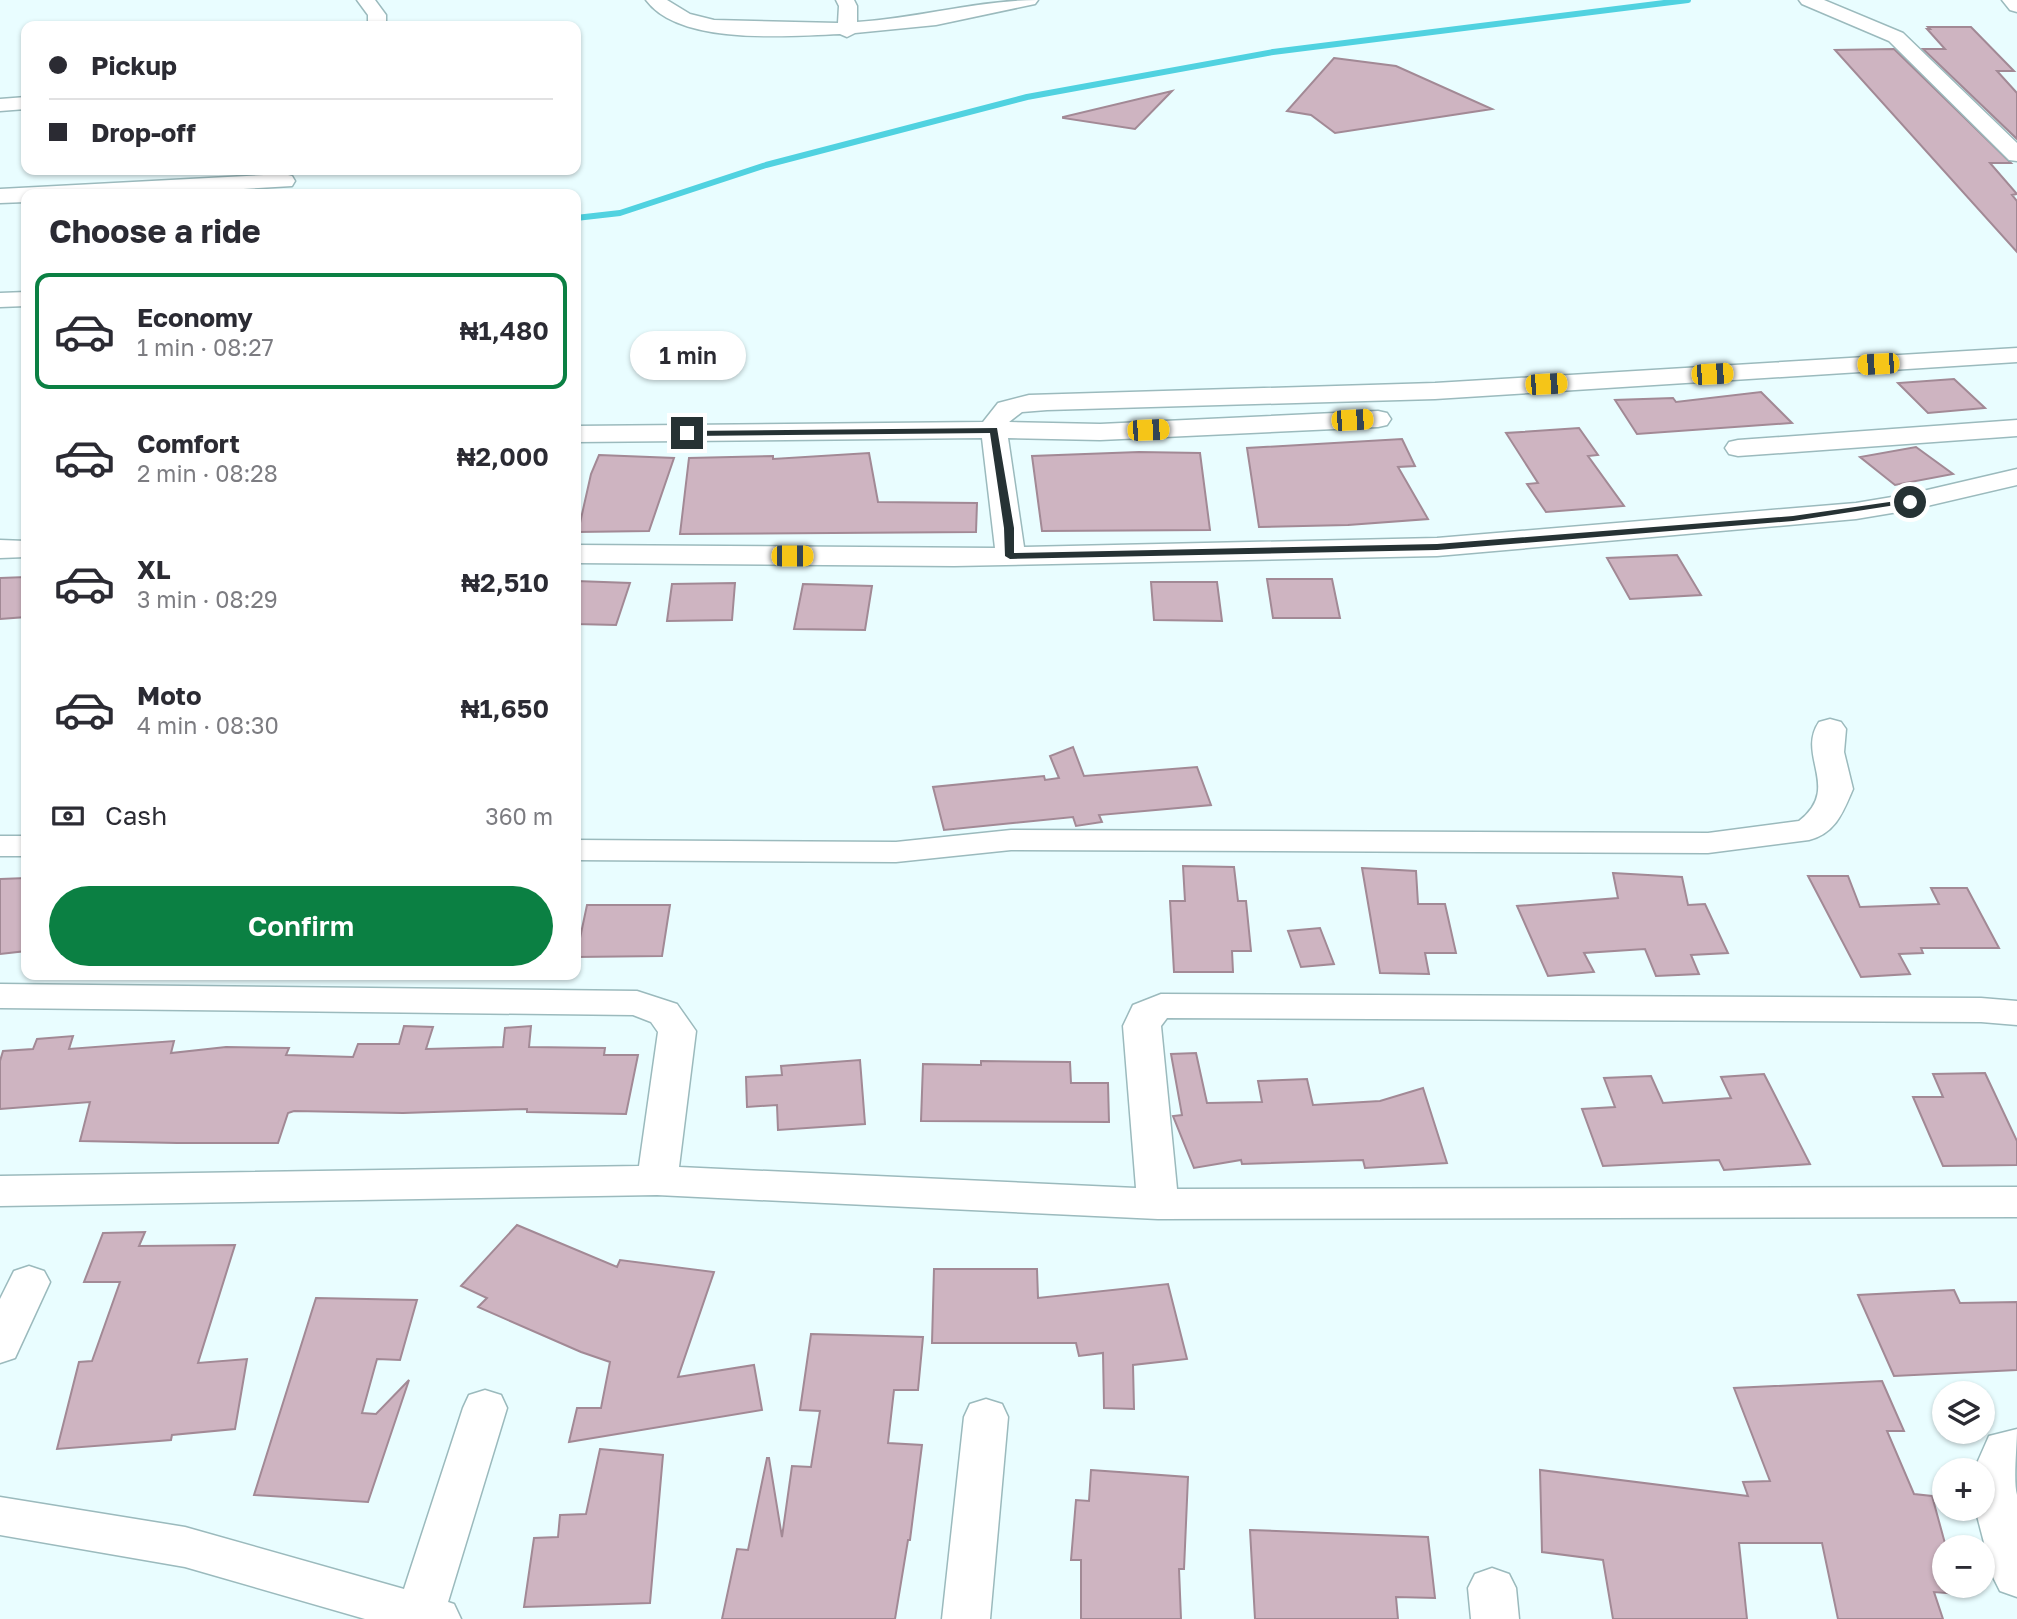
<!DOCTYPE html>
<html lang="en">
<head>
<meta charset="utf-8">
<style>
	body { margin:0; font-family:"Golos Text",sans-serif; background:#f2f2f3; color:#2b2b33; height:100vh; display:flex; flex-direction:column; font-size:26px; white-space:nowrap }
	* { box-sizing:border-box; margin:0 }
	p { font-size:23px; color:#7c7c81 }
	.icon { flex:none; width:38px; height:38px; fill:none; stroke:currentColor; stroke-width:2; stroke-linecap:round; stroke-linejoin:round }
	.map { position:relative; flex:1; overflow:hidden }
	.side { position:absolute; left:21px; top:189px; width:560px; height:791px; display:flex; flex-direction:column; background:#fff; border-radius:14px; box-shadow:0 2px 5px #0004 }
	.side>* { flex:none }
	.guide { position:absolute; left:21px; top:21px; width:560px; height:154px; border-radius:14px; box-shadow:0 2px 5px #0004; display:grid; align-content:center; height:154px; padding:0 28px; background:#fff }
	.buttons { position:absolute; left:1932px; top:1381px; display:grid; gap:14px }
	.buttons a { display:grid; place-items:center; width:63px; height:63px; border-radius:50%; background:#fff; box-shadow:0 2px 5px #0004; font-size:35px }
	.end { position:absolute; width:32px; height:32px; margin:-16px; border:9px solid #263234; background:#fff; box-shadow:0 0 0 4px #fff }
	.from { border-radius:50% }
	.bubble { position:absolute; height:49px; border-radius:24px; background:#fff; box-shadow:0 2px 5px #0004; font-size:23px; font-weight:600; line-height:49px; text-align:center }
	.car { position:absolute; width:21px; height:42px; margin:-21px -10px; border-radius:9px; box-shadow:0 0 5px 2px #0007; background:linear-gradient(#f5c518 24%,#345 0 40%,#f5c518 0 76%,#345 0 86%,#f5c518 0) }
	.guide b { display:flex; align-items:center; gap:24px; height:66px; font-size:26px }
	.guide b+b { border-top:2px solid #e1e1e2 }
	.guide i { width:18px; height:18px; background:#2b2b33 }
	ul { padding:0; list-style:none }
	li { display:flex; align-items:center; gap:21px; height:116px; margin:0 14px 10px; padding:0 14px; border:4px solid transparent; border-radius:14px }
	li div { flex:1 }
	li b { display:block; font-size:26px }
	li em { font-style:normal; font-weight:600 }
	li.active { border-color:#0b8043 }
	li>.icon { width:63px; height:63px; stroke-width:1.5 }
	h2 { padding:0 28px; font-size:32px; line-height:84px }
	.pay { display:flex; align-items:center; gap:18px; height:77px; padding:0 28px; font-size:26px }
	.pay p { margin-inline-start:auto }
	.primary-button { display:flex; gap:14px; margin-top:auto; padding:14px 28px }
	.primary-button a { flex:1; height:80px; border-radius:42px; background:#0b8043; color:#fff; font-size:28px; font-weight:600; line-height:80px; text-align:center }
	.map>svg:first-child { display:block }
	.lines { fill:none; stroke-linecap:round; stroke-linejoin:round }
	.stream { stroke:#50d2e0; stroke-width:6 }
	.building { fill:#ceb4c1; stroke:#a28995; stroke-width:2 }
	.minor-casing { stroke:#9bbabd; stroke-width:3 }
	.minor { fill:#fff; fill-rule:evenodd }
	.route { fill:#263234 }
</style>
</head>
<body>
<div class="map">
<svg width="2017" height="1619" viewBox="0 0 2017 1619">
	<rect width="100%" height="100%" fill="#e9fdff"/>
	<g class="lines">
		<!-- stream -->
		<path class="stream" d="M576 218 620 213 766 165 1027 97 1273 52 1688 0"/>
	</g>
	<!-- building -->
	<path class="building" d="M1928 27H1971L2014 71H1997L2017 93V139L1923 49H1945L1927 29H1930Z
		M1894 49 2011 163H1990L2017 194 2012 195 2017 201V252L1835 50Z
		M1334 58 1396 66 1492 109 1335 133 1311 115 1287 111Z
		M1172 91 1135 129 1063 118V117Z
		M1954 379 1985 408 1928 413 1898 383Z
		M1761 392 1792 423 1637 434 1615 400 1673 398 1676 402Z
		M1579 428 1598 455 1588 456 1624 506 1546 512 1527 484 1538 483 1506 433Z
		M1402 439 1415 466 1398 467 1428 519 1348 525 1259 527 1247 448Z
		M1916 447 1953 474 1895 485 1860 457Z
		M1139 452 1200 453 1210 530 1042 531 1032 456Z
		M869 453 878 502 977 503 976 532 680 534 689 458 773 456V459Z
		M599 455 674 458 649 531 578 532 591 474Z
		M1677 555 1701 595 1630 599 1607 558Z
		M26 577V617L0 619V578Z
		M1267 579H1332L1340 618H1273Z
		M576 581 630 583 616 625 576 624Z
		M1151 582H1217L1222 621 1154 620Z
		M735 583 732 620 667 621 672 584Z
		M803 584 872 586 865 630 794 629Z
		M1073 747 1084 776 1197 767 1211 805 1099 815 1102 822 1076 826 1073 817 944 830 933 787 1044 776 1045 780 1059 778 1050 756Z
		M1183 866 1234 867 1238 901H1246L1251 951H1232L1233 972H1174L1170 901H1185Z
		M1362 868 1416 871 1418 904H1445L1456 953H1425L1429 974 1380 973Z
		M1613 873 1682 877 1688 905 1705 904 1728 953 1691 955 1699 974 1656 976 1645 949 1584 953 1594 972 1548 976 1517 906 1618 898Z
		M1808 876H1848L1860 907 1939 904 1931 888H1967L1999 948H1921L1923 953 1899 954 1910 974 1861 977Z
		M26 878V951L0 954V879Z
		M587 905H670L662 956 576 957Z
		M1320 928 1334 964 1301 967 1288 931Z
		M404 1026 433 1027 426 1049 503 1047 505 1028 531 1026 529 1047 605 1048 604 1055H638L626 1114 527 1112V1109L403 1113 294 1111 288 1113 278 1143H177L80 1141 90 1102 0 1109V1061L3 1051 33 1049 37 1039 73 1036 69 1049 174 1041 171 1053 226 1047 289 1048 286 1055 353 1057 358 1044H399Z
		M1196 1053 1207 1103 1262 1102 1258 1081 1307 1079 1313 1105 1380 1101 1423 1088 1447 1163 1365 1168 1363 1160 1242 1164 1241 1160 1194 1168 1173 1116 1182 1115 1171 1054Z
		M860 1060 865 1124 778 1130 777 1105 747 1107 746 1077 782 1075 781 1066Z
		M981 1061 1070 1062 1071 1083H1108L1109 1122 921 1121 923 1064 981 1065Z
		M1985 1073 2017 1141V1165L1943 1166 1913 1097H1943L1933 1074Z
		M1764 1074 1810 1164 1724 1170 1719 1160 1603 1166 1582 1109 1615 1107 1604 1078 1651 1076 1663 1103 1731 1098 1721 1077Z
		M517 1225 617 1267 620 1260 714 1272 678 1377 754 1365 762 1410 569 1442 577 1408H601L610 1362 581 1352 478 1307 487 1298 461 1286Z
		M145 1232 139 1246 235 1245 198 1363 247 1359 235 1429 172 1435 171 1440 57 1449 79 1362 92 1361 120 1282H84L103 1233Z
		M934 1269H1037L1038 1298 1168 1284 1187 1359 1133 1365 1134 1409 1104 1408 1103 1353 1079 1356 1076 1343H932Z
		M1954 1290 1960 1303 2017 1302V1370L1894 1376 1858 1295Z
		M316 1298 417 1300 400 1360 377 1359 362 1413 376 1414 409 1380 368 1502 254 1495Z
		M811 1334 923 1337 918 1390H894L888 1443 922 1445 910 1540H908L895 1619H722L737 1549 748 1550 767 1458H769L782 1537 792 1466 811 1467 820 1411 800 1410Z
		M1882 1381 1904 1431H1887L1914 1494 1932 1496 1946 1547 1944 1586H1956L1958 1594 1934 1592 1943 1619H1838L1822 1543H1739L1747 1619H1613L1603 1560 1542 1552 1540 1470 1748 1496 1743 1482 1770 1481 1734 1388Z
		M600 1449 663 1455 650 1603 524 1607 534 1538 558 1537 560 1515 586 1514Z
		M1091 1470 1188 1477 1184 1569H1179L1181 1619H1081V1560H1071L1076 1500 1089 1501Z
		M1250 1530 1428 1537 1435 1598 1396 1597 1398 1619H1255Z"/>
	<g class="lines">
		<!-- minor casing -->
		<g class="minor-casing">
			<path id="minor" d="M357 0H375L386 15V26H368V15Z
				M646 0H667L690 14 714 20 838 23 839 6 836 0H854L857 6V22C918 18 979 0 1038 0L1035 4 936 25 855 33 847 37 840 34C788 36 680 46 646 0Z
				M1799 0H1824L1903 33 2017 143V161L2009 160 1889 41 1802 4Z
				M2002 0H2017V12L2010 10Z
				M26 97V109L0 111V99Z
				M284 174 292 176 295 181 292 186 157 194H26V202L0 203V189Z
				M26 292V306L0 307V293Z
				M2017 348V362L1435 399 1047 410 1022 412 1009 422 1100 424 1378 411 1387 413 1391 419 1387 425 1378 427 1100 440 1008 438 1024 547 1437 538 1856 503 1910 494 2017 469V485L1910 510 1856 519 1437 556 954 566 576 563V545L995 548 982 438 576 442V426L983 422 998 403 1029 395 1435 383Z
				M2017 420V436L1738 456 1729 454 1725 448 1729 442 1738 440Z
				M0 540 26 541V557L0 558Z
				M1830 719 1841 722 1846 729 1844 752 1853 789C1843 812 1836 833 1809 840L1708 853 1011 850 896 862 576 860V840L896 842 1011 830 1708 833 1799 821C1842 788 1796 756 1819 722Z
				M0 836H26V856H0Z
				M0 984 637 991 677 1004 696 1031 679 1167 1136 1188 1123 1026 1133 1005 1161 994 1981 998 2017 1001V1025L1981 1022 1167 1018 1161 1026 1177 1189 2017 1187V1217L1158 1219 657 1195 0 1206V1176L639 1166 658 1032 651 1022 633 1015 0 1008Z
				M29 1266 44 1271 50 1282 15 1358 0 1363V1299L14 1271Z
				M485 1390 501 1395 507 1408 448 1602 454 1604 461 1619H365L185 1567 0 1535V1497L185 1527 404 1589 463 1408 469 1395Z
				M986 1399 1002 1404 1008 1417 990 1619H942L964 1417 970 1404Z
				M2017 1429C2017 1447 2013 1480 2017 1495V1597L2000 1591 1993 1577 1975 1508H1983V1470H1974L1989 1436Z
				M1492 1568 1509 1574 1516 1588 1519 1619H1471L1468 1588 1475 1574Z"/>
		</g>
		<!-- minor -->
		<use href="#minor" class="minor"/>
	</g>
	<!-- route -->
	<path class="route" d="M997 428 1014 528V553L1437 544 1793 516 1910 499 1915 502 1793 521 1437 550 1010 559 1005 556 1004 528 990 433 687 436 683 433 687 431Z"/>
</svg>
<div class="buttons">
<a><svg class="icon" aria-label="layers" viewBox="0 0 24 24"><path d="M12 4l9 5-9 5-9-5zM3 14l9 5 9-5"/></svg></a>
<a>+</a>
<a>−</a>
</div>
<i class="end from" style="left:1910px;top:502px"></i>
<i class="end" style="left:687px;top:433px"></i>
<div class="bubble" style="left:630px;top:331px;width:116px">1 min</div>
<i class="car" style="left:1878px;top:364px;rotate:267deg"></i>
<i class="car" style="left:1712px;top:374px;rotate:87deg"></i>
<i class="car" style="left:1546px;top:384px;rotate:87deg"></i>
<i class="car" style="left:1352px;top:420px;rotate:87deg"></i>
<i class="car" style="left:1148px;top:430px;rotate:88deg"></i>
<i class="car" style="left:792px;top:556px;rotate:90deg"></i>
<div class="guide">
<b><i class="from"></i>Pickup</b>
<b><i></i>Drop-off</b>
</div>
<section class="side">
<h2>Choose a ride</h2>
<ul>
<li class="active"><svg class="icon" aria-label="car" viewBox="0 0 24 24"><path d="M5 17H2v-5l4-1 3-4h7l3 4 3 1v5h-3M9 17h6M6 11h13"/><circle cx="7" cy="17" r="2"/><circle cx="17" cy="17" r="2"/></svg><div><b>Economy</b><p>1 min · 08:27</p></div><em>₦1,480</em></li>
<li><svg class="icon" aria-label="car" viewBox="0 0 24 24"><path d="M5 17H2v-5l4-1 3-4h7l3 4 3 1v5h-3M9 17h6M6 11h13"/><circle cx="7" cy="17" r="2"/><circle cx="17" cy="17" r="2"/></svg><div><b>Comfort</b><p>2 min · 08:28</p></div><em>₦2,000</em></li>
<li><svg class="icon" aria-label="car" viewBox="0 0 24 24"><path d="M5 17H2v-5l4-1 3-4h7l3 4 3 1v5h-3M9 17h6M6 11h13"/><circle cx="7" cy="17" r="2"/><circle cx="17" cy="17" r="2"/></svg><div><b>XL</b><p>3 min · 08:29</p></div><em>₦2,510</em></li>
<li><svg class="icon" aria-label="car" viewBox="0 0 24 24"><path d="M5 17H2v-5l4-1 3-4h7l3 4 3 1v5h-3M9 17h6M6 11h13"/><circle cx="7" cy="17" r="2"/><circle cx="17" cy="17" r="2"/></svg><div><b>Moto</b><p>4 min · 08:30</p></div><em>₦1,650</em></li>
</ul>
<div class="pay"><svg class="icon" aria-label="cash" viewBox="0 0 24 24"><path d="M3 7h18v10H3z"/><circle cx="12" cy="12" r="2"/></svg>Cash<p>360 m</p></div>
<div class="primary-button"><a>Confirm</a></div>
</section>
</div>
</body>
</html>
